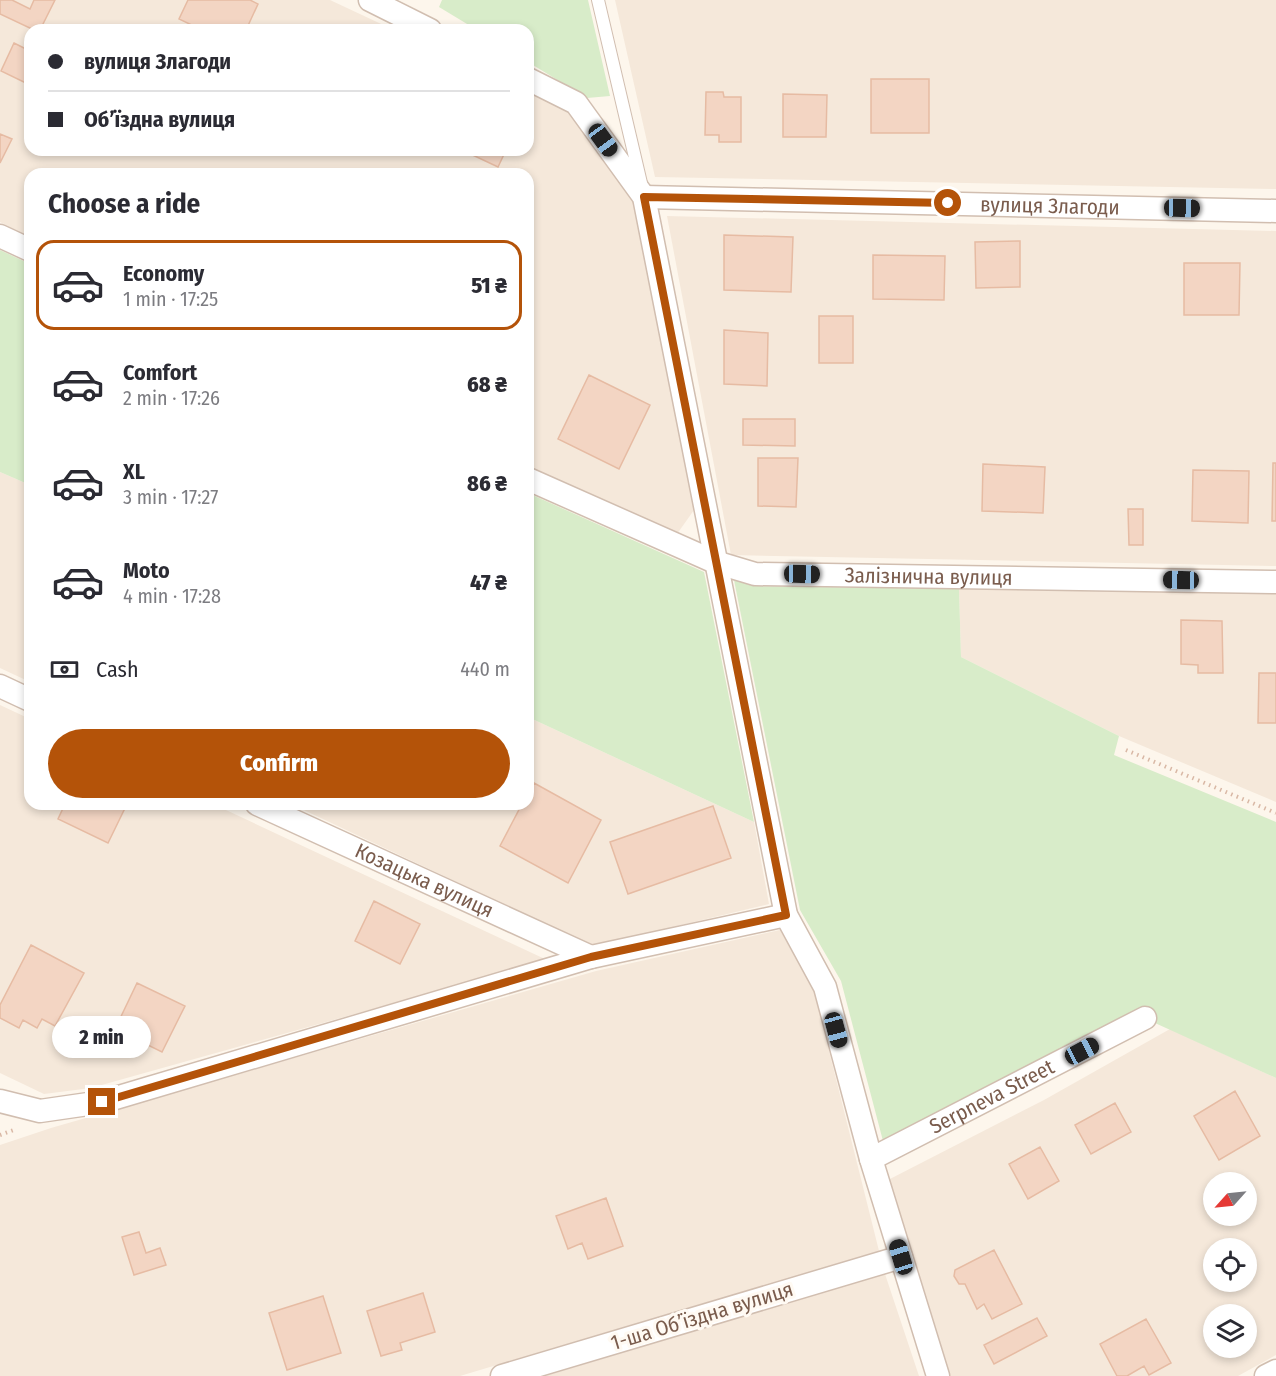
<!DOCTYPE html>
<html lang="en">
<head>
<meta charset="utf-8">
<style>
	body { margin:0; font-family:"Fira Sans Condensed",sans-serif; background:#f2f2f3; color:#2b2b33; height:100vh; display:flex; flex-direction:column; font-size:22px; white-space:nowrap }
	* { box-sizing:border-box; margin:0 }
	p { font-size:20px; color:#7c7c81 }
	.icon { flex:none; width:33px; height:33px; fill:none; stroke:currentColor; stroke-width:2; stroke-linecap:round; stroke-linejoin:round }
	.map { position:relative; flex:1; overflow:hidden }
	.side { position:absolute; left:24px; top:168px; width:510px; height:642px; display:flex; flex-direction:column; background:#fff; border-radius:18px; box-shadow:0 3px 9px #0003 }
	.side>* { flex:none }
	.banner { position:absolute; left:24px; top:24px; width:510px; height:132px; border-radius:18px; box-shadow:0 3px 9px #0003; display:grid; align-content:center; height:132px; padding:0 24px; background:#fff }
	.needle { width:39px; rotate:243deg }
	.fabs { position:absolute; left:1203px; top:1172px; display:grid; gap:12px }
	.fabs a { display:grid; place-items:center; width:54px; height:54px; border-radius:50%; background:#fff; box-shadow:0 3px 9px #0003; font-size:30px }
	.end { position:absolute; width:27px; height:27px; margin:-14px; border:8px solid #b45309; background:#fff; box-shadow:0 0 0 3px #fff }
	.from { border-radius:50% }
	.bubble { position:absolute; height:42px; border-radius:21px; background:#fff; box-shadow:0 3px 9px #0003; font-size:20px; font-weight:800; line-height:42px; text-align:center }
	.car { position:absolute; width:18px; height:36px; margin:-18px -9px; border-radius:8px; box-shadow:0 0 4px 2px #0007; background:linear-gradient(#222 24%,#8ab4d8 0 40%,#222 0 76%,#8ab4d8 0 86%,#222 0) }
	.banner b { display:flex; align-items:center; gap:21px; height:57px; font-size:22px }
	.banner b+b { border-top:2px solid #e1e1e2 }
	.banner i { width:15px; height:15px; background:#2b2b33 }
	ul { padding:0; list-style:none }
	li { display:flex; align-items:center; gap:18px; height:90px; margin:0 12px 9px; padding:0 12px; border:3px solid transparent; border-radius:18px }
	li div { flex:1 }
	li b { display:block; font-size:22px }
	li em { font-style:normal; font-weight:800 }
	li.on { border-color:#b45309 }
	li>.icon { width:54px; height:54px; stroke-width:1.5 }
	h2 { padding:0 24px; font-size:27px; line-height:72px }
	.pay { display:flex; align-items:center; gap:15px; height:66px; padding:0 24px; font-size:22px }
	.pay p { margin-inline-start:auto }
	.action { display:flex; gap:12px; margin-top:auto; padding:12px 24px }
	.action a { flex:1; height:69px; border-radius:36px; background:#b45309; color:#fff; font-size:24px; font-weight:800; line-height:69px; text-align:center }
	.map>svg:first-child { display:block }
	.residential { fill:#f5e8da; fill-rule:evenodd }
	.green { fill:#d8ecc9 }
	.building { fill:#f3d5c3; stroke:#e6bba3; stroke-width:1.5 }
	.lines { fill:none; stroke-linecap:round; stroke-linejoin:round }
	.lane-casing { stroke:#d1beb0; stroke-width:14 }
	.street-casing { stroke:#d1beb0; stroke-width:25 }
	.path { stroke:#d9b8a5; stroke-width:4; stroke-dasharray:1.5 4.5; stroke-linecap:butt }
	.lane { stroke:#fff; stroke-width:12 }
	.street { stroke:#fff; stroke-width:22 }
	.route { stroke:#b45309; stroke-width:8 }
	.labels { text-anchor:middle; stroke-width:6; stroke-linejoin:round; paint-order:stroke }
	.street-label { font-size:21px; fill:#7a5c4d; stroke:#fffaf3 }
</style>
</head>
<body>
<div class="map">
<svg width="1276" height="1376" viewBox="0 0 1276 1376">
	<rect width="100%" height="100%" fill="#fdf6ec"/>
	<!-- residential -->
	<path class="residential" d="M0 0H330L394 30H30V150H528V93L567 111 633 201 694 510 677 534 528 467V174H30V237L0 222Z
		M615 0H1276V189L655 177Z
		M667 216 1276 231V566L731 555Z
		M0 472 30 485V682L0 668Z
		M959 589 1276 593V802L1119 736 961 657Z
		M0 705 30 719V804H213L547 960 91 1088 44 1094 0 1073Z
		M528 717 754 822 769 904 593 946 291 804H528Z
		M780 930 814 991 879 1251 460 1376H0V1145L51 1128 596 971Z
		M1170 1029 1276 1078V1355L1238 1376H950L886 1181 1044 1100ZM1214 1182H1246V1215H1214ZM1214 1248H1246V1281H1214ZM1214 1314H1246V1347H1214Z
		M885 1274 919 1376H545Z"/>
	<!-- green -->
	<path class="green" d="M442 0H588L610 96 587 98 528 62V30H477L439 7Z
		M0 250 30 264V485L0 472Z
		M528 493 704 572 754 822 528 717Z
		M734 580 753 586 959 589 961 657 1119 736 1114 755 1276 822V1078L1133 1013 883 1141 841 981 800 910Z"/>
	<!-- building -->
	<path class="building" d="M0 0H12L30 9 34 0H55L40 30H34L0 14Z
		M188 0H250L258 4 246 30H202L179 19Z
		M14 43 30 51V85L1 71Z
		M871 79H929V133H871Z
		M706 92H723L724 97H741V142H719V135H705Z
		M783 94 827 95 826 137H783Z
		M0 134 12 139 0 163Z
		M462 150H506L498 167Z
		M724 235 793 237 791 292 724 290Z
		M1020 241V287L976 288 975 242Z
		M873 255 945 256 944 300 873 299Z
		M1184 263H1240L1239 315H1184Z
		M819 316H853V363H819Z
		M724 330 768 333 767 386 724 384Z
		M589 375 650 405 619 469 558 439Z
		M743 419H795V446L743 445Z
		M758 458H798L796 507 758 506Z
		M1273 463H1276V521H1272Z
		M983 464 1045 467 1043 513 982 511Z
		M1193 470 1249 471 1248 523 1192 521Z
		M1128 509H1143V545H1129Z
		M1181 620 1222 621 1223 673H1198V665L1181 664Z
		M1259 673H1276V723H1258Z
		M534 783 601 820 568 883 500 846 522 804H528V793Z
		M65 804H127L108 843 58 819Z
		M713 806 731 858 628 894 610 842Z
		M374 901 420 924 400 964 355 941Z
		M31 945 84 973 55 1026 42 1019 37 1028 23 1020 19 1028 0 1018V1005Z
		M137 983 185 1006 162 1052 115 1029Z
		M1235 1091 1260 1136 1219 1160 1194 1116Z
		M1115 1103 1131 1132 1091 1154 1075 1125Z
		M1040 1147 1059 1181 1028 1199 1009 1164Z
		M606 1198 623 1246 588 1259 582 1243 568 1249 556 1216Z
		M139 1232 146 1253 160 1248 166 1265 134 1275 122 1237Z
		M994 1250 1022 1304 992 1319 984 1304 977 1309 965 1284H959L954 1276 955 1270Z
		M423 1293 435 1332 400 1343 402 1350 381 1356 367 1311Z
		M323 1296 341 1353 287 1370 269 1313Z
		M1037 1318 1047 1336 994 1364 984 1345Z
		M1146 1319 1171 1363 1149 1375 1144 1366 1127 1376H1117L1100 1344Z"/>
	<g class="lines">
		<!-- lane casing -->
		<g class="lane-casing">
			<path id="lane" d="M598 0 641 183"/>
		</g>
		<!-- street casing -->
		<g class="street-casing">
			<g id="street">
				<path d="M370 0 430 30"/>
				<path d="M528 79 576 103 644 197 786 915 825 987 871 1159 938 1376"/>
				<path id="s1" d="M644 197 1276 211"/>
				<path d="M0 236 30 250"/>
				<path id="s2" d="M528 479 715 562 755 574 1276 582"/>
				<path d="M0 686 30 700"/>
				<path id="s3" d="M257 804 591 957"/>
				<path d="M0 1101 40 1111 102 1102 591 957 786 915"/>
				<path id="s4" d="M871 1159 1145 1018"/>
				<path d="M502 1376 901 1257"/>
				<path d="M1266 1376 1276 1371"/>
			</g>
		</g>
		<!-- path -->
		<path class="path" d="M1126 750 1276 813
			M0 1135 14 1130"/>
		<!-- lane -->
		<use href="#lane" class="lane"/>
		<!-- street -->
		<use href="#street" class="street"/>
	</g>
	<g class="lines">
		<!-- route -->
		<path class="route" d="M102 1102 591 957 786 915 644 197 948 203"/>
	</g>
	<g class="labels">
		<!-- street labels -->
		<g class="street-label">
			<text dy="7" stroke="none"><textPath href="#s1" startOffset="406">вулиця Злагоди</textPath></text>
			<text dy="7" stroke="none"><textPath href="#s2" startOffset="420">Залізнична вулиця</textPath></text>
			<text dy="7" stroke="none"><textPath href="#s3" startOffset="184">Козацька вулиця</textPath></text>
			<text dy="7" stroke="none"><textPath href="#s4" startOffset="136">Serpneva Street</textPath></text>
			<text transform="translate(702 1316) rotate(-17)" y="7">1-ша Обʼїздна вулиця</text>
		</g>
	</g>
</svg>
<div class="fabs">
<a><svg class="needle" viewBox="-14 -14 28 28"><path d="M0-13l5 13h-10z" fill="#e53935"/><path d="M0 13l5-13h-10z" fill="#7c7c81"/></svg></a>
<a><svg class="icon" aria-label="locate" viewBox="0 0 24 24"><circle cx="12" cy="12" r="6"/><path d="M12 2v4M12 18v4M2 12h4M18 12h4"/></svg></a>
<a><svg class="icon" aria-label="layers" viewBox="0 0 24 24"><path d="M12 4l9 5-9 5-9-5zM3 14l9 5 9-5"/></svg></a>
</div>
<i class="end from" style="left:948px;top:203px"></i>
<i class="end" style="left:102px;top:1102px"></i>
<div class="bubble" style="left:52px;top:1016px;width:99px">2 min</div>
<i class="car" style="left:603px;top:140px;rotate:144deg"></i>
<i class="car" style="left:1182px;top:208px;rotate:91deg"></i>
<i class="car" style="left:802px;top:574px;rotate:91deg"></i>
<i class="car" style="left:1181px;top:580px;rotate:271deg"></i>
<i class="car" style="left:836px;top:1030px;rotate:165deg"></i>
<i class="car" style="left:1082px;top:1051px;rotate:62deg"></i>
<i class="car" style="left:901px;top:1257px;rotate:343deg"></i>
<div class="banner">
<b><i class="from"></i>вулиця Злагоди</b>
<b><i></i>Обʼїздна вулиця</b>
</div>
<section class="side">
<h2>Choose a ride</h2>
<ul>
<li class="on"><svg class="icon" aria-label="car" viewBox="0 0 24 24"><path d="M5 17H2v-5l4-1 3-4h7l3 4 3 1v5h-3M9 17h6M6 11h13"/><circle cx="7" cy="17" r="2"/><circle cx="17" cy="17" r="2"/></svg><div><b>Economy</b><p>1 min · 17:25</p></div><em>51 ₴</em></li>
<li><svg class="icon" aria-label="car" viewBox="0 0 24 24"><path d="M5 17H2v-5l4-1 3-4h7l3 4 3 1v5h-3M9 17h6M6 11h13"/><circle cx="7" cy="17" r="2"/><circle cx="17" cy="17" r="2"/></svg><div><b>Comfort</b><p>2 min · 17:26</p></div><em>68 ₴</em></li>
<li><svg class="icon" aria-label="car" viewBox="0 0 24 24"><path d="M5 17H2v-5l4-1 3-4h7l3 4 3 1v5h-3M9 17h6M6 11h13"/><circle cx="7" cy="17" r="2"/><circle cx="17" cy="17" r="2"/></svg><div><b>XL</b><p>3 min · 17:27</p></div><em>86 ₴</em></li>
<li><svg class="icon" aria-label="car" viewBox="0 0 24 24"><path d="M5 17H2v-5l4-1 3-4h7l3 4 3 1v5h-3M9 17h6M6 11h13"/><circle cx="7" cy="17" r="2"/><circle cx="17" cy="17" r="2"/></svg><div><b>Moto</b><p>4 min · 17:28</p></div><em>47 ₴</em></li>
</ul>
<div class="pay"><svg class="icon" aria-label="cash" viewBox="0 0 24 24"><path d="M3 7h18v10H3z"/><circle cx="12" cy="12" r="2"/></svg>Cash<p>440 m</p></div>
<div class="action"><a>Confirm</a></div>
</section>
</div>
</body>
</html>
